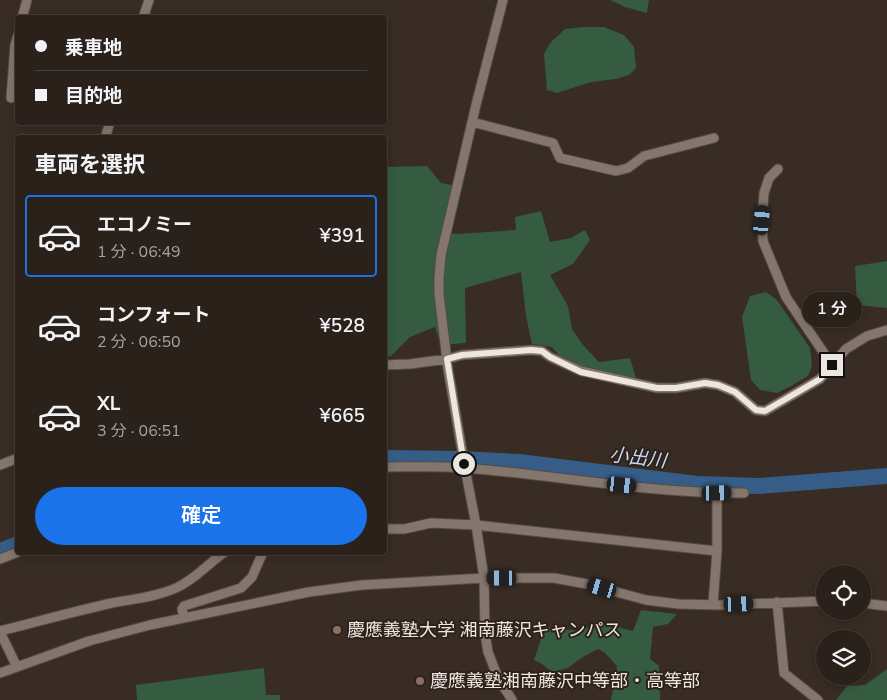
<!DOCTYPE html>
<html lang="ja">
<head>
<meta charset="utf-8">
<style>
	body { margin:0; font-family:"Nunito Sans","Noto Sans JP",sans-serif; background:#322924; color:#f1f3f6; height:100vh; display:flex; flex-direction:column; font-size:19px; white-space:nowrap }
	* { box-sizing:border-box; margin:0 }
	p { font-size:16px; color:#a5a3a3 }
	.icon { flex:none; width:28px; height:28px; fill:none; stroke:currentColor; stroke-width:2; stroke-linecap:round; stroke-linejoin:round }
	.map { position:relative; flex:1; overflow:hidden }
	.drawer { position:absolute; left:15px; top:135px; width:372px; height:420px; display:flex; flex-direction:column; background:#2a211b; border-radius:5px; box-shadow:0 2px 8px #0003,0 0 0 1px #463e3a }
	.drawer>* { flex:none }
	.banner { position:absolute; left:15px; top:15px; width:372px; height:110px; border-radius:5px; box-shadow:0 2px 8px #0003,0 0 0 1px #463e3a; display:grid; align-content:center; height:110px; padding:0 20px; background:#2a211b }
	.tools { position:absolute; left:816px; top:565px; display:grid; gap:10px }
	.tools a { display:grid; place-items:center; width:55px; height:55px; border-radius:50%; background:#2a211b; box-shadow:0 2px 8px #0003,0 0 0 1px #463e3a; font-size:25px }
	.end { position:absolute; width:22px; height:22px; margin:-11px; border:6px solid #ede5e0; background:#111; box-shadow:0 0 0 2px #111 }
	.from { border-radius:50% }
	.bubble { position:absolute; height:35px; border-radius:18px; background:#2a211b; box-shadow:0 2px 8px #0003,0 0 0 1px #463e3a; font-size:16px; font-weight:600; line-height:35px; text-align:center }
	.car { position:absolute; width:15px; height:30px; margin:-15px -8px; border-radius:6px; box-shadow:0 0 4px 1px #0007; background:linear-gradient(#222 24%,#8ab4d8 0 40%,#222 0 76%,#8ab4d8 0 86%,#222 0) }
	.banner b { display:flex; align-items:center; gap:18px; height:48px; font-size:19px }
	.banner b+b { border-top:1px solid #463e3a }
	.banner i { width:12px; height:12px; background:#f1f3f6 }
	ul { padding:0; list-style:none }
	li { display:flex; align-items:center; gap:15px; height:82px; margin:0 10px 8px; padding:0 10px; border:2px solid transparent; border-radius:5px }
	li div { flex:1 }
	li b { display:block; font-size:19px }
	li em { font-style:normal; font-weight:600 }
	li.active { border-color:#1a73e8 }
	li>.icon { width:45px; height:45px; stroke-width:1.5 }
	h2 { padding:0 20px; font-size:22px; line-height:60px }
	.primary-button { display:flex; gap:10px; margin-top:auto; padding:10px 20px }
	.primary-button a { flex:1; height:58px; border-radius:30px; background:#1a73e8; color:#fff; font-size:20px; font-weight:600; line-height:58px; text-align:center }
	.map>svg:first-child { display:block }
	.green { fill:#355b40 }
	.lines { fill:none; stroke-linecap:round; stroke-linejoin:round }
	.river { stroke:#355d88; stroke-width:16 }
	.minor-casing { stroke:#554a44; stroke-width:11 }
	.minor { stroke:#84766d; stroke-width:9 }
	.route { stroke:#ede5e0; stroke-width:6 }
	.education-dot { fill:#8d6e63; stroke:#2e221b; stroke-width:2 }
	.labels { text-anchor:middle; stroke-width:4; stroke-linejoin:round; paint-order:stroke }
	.poi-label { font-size:18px; fill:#ede5e0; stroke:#2e221b; text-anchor:start }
	.water-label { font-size:19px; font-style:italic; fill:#c5dcf8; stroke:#2e221b }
</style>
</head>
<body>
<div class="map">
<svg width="887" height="700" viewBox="0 0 887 700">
	<rect width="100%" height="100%" fill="#382c24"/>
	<!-- green -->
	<path class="green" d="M610 0H649L647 13 625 7Z
		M584 27H604L624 35 634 47 636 68 629 75 616 79 591 82 557 93 547 90 544 54 550 43 565 29Z
		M427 166 441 183 456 186 445 232 457 234 516 230 515 217 541 211 550 242 571 238 585 230 590 240 573 264 550 275 568 306 572 329 583 345 599 362 630 358 636 378 634 381 583 368 563 360 552 347 532 344 526 316 521 272 465 288 466 343 441 345 435 327 410 337 390 357 385 355V346L386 340 385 304V167Z
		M887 261V308L857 305 855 266Z
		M766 292 777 300 810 348 812 366 808 376 791 386 777 393 760 390 751 380 742 317 750 296Z
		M641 610 677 614 668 624 653 627 650 659 659 666 660 700H611L617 666 605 653 598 649 581 658 568 668 552 672 542 664 534 660 545 627 581 631 598 622 633 631Z
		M264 668 266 695H280V700H137L136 685Z
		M887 669V700H836L847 686 865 685Z"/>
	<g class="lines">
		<!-- river -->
		<path class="river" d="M385 458 460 459 519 462 697 484 759 486 887 476
			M0 551 18 544"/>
		<!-- minor casing -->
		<g class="minor-casing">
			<path id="minor" d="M503 0 476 105 441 255 439 278V294L448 369 465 468 476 525 484 578 485 634 488 652 498 678 512 700
				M22 18 27 0
				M143 18 149 0
				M11 98 15 45 18 35
				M472 122 553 143 560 158 616 171 628 168 644 156 714 138
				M105 138 110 122
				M778 169 769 178 764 193 762 220 763 241 786 297 832 365
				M385 365 410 364 447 359 462 355 531 350 542 351 550 357 581 371 657 388H676L705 383 718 385 735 392 756 410 765 411 820 379 846 349 867 336 887 330
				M0 465 18 458
				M385 467C412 467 439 466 465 468 558 475 650 494 744 493
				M385 529H404L431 523 476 525 717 551
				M0 559 18 552
				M777 602 784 673 818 700
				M862 603 887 606
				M713 604 717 551V493
				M184 618 182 609 184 606 241 588 252 577 263 552
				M0 631C37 622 75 611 112 603 133 599 156 597 176 588 196 579 207 564 225 552
				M0 632 17 667
				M0 673 89 641 150 625 309 592 362 585 484 578H554L587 584 646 600 678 604 720 605 825 601"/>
		</g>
		<!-- minor -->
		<use href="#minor" class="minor"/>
	</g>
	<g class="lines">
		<!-- route -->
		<path class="route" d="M464 464 447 359 462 355 531 350 542 351 550 357 581 372 657 388H676L705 383 718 385 735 392 756 410 765 411 820 379 832 365"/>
	</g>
	<!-- markers -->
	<g class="education-dot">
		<circle cx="337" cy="630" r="5"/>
		<circle cx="420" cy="681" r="5"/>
	</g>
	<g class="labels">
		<!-- poi labels -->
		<g class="poi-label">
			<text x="347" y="636">慶應義塾大学 湘南藤沢キャンパス</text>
			<text x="430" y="687">慶應義塾湘南藤沢中等部・高等部</text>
		</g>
		<!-- water labels -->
		<g class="water-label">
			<text transform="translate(638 457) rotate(7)" y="7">小出川</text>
		</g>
	</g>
</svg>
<div class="tools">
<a><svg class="icon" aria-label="locate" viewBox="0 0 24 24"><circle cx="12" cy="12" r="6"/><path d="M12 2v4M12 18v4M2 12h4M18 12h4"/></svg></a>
<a><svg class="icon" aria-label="layers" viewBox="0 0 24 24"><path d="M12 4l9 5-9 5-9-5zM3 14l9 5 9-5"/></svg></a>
</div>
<i class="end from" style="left:464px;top:464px"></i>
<i class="end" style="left:832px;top:365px"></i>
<div class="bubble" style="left:802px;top:292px;width:60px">1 分</div>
<i class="car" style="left:762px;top:220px;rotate:5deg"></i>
<i class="car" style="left:622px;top:485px;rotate:96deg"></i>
<i class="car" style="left:717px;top:493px;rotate:89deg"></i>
<i class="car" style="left:502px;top:578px;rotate:270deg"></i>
<i class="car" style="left:602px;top:588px;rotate:286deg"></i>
<i class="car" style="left:739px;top:604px;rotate:88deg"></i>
<div class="banner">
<b><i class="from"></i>乗車地</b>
<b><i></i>目的地</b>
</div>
<section class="drawer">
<h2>車両を選択</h2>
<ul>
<li class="active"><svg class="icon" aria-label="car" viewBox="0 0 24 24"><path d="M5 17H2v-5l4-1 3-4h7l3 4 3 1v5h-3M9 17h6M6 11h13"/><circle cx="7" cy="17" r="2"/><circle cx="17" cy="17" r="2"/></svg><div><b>エコノミー</b><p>1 分 · 06:49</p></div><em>¥391</em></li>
<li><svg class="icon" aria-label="car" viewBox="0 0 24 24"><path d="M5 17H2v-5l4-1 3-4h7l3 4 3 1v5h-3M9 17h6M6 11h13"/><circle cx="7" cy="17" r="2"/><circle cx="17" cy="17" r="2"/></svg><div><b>コンフォート</b><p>2 分 · 06:50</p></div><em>¥528</em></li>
<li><svg class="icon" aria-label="car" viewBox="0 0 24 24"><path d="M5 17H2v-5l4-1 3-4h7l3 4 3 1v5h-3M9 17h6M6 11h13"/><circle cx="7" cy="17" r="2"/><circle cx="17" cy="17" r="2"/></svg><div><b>XL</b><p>3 分 · 06:51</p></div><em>¥665</em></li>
</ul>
<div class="primary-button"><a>確定</a></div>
</section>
</div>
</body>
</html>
